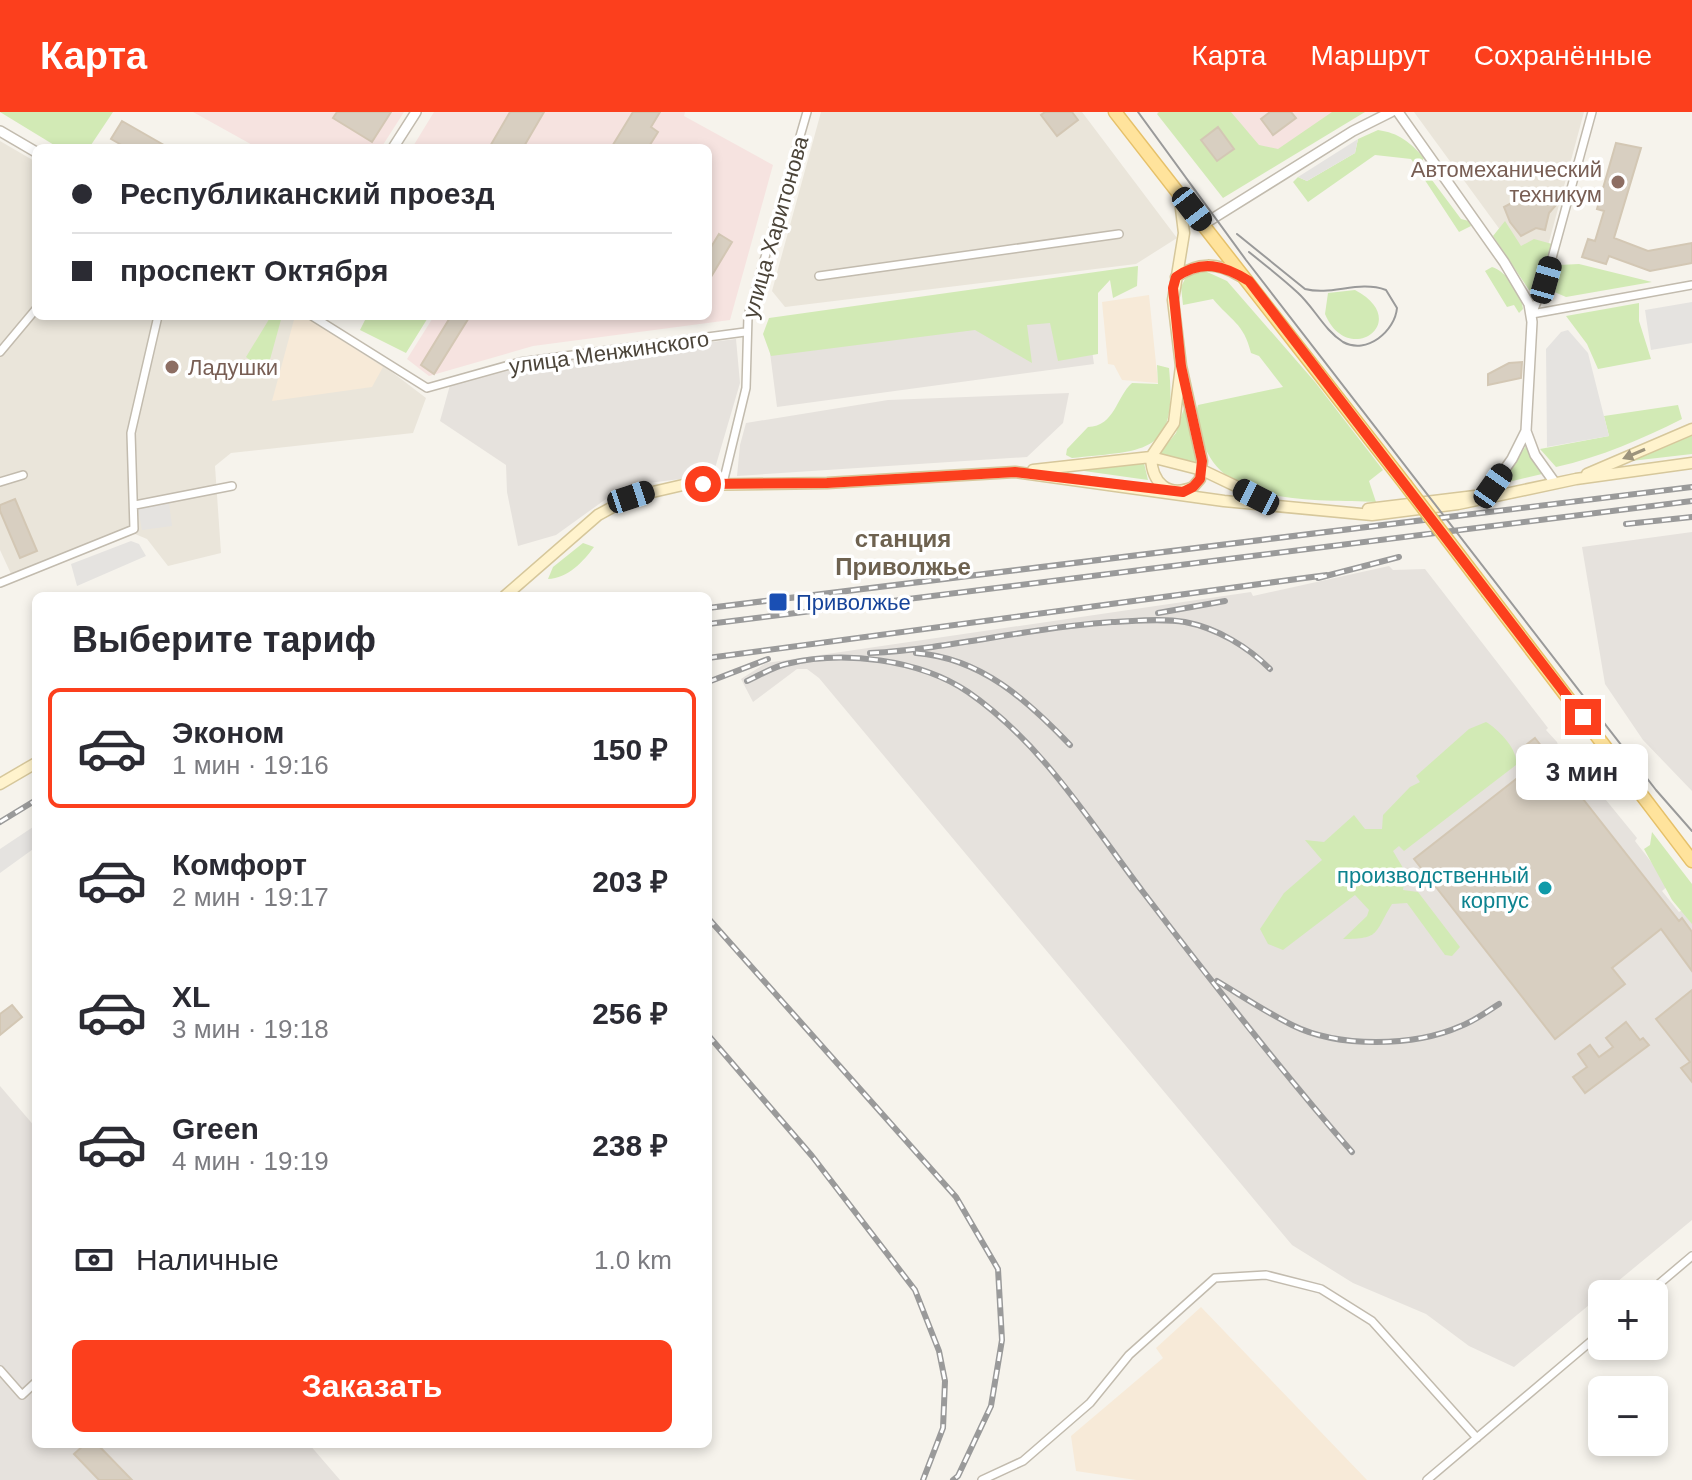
<!DOCTYPE html>
<html lang="ru">
<head>
<meta charset="utf-8">
<style>
	body { margin:0; font-family:Helvetica,sans-serif; background:#f2f2f3; color:#2b2b33; height:100vh; display:flex; flex-direction:column; font-size:30px; white-space:nowrap }
	* { box-sizing:border-box; margin:0 }
	p { font-size:26px; color:#7c7c81 }
	.icon { flex:none; width:44px; height:44px; fill:none; stroke:currentColor; stroke-width:2; stroke-linecap:round; stroke-linejoin:round }
	.map { position:relative; flex:1; overflow:hidden }
	.sheet { position:absolute; left:32px; top:480px; width:680px; height:856px; display:flex; flex-direction:column; background:#fff; border-radius:12px; box-shadow:0 4px 12px #0003 }
	.sheet>* { flex:none }
	.top-card { position:absolute; left:32px; top:32px; width:680px; height:176px; border-radius:12px; box-shadow:0 4px 12px #0003; display:grid; align-content:center; height:176px; padding:0 40px; background:#fff }
	.buttons { position:absolute; left:1588px; top:1168px; display:grid; gap:16px }
	.buttons a { display:grid; place-items:center; width:80px; height:80px; border-radius:12px; background:#fff; box-shadow:0 4px 12px #0003; font-size:40px }
	.end { position:absolute; width:36px; height:36px; margin:-18px; border:10px solid #fc3f1d; background:#fff; box-shadow:0 0 0 4px #fff }
	.from { border-radius:50% }
	.bubble { position:absolute; height:56px; border-radius:12px; background:#fff; box-shadow:0 4px 12px #0003; font-size:26px; font-weight:700; line-height:56px; text-align:center }
	.car { position:absolute; width:24px; height:48px; margin:-24px -12px; border-radius:10px; box-shadow:0 0 6px 2px #0007; background:linear-gradient(#222 24%,#8ab4d8 0 40%,#222 0 76%,#8ab4d8 0 86%,#222 0) }
	.top-card b { display:flex; align-items:center; gap:28px; height:76px; font-size:30px }
	.top-card b+b { border-top:2px solid #e1e1e2 }
	.top-card i { width:20px; height:20px; background:#2b2b33 }
	ul { padding:0; list-style:none }
	li { display:flex; align-items:center; gap:24px; height:120px; margin:0 16px 12px; padding:0 24px; border:4px solid transparent; border-radius:12px }
	li div { flex:1 }
	li b { display:block; font-size:30px }
	li em { font-style:normal; font-weight:700 }
	li.active { border-color:#fc3f1d }
	li>.icon { width:72px; height:72px; stroke-width:1.5 }
	h2 { padding:0 40px; font-size:36px; line-height:96px }
	.pay { display:flex; align-items:center; gap:20px; height:88px; padding:0 40px; font-size:30px }
	.pay p { margin-inline-start:auto }
	.button { display:flex; gap:16px; margin-top:auto; padding:16px 40px }
	.button a { flex:1; height:92px; border-radius:12px; background:#fc3f1d; color:#fff; font-size:32px; font-weight:700; line-height:92px; text-align:center }
	header { display:flex; align-items:center; gap:48px; box-sizing:border-box; height:112px; padding:0 40px; background:#fc3f1d; color:#fff }
	header strong { font-size:38px }
	nav { display:flex; gap:44px; margin-inline-start:auto; font-size:28px }
	.map>svg:first-child { display:block }
	.residential { fill:#eae5da }
	.commercial { fill:#f7ead8 }
	.industrial { fill:#e6e2dd }
	.medical { fill:#f6e3e0 }
	.green { fill:#d2eab5 }
	.parking { fill:#e5e3e0 }
	.building { fill:#d8cfc1; stroke:#d3c7b4; stroke-width:2 }
	.lines { fill:none; stroke-linecap:round; stroke-linejoin:round }
	.minor-casing { stroke:#c2bbae; stroke-width:10 }
	.tertiary-casing { stroke:#c2bbae; stroke-width:12 }
	.secondary-casing { stroke:#d6c79b; stroke-width:13 }
	.primary-casing { stroke:#e6c16a; stroke-width:15 }
	.minor { stroke:#fff; stroke-width:7 }
	.tertiary { stroke:#fff; stroke-width:9 }
	.secondary { stroke:#fff3cd; stroke-width:10 }
	.primary { stroke:#ffe39c; stroke-width:12 }
	.tram { stroke:#9a9a9a; stroke-width:2 }
	.rail-casing { stroke:#9a9a9a; stroke-width:6 }
	.rail { stroke:#fff; stroke-width:3; stroke-dasharray:9; stroke-linecap:butt }
	.primary-bridge-casing { stroke:#e6c16a; stroke-width:15; stroke-linecap:butt }
	.primary-bridge { stroke:#ffe39c; stroke-width:12 }
	.oneway { fill:#9c937c }
	.route { stroke:#fc3f1d; stroke-width:10 }
	.education-dot { fill:#8d6e63; stroke:#fff; stroke-width:3 }
	.transit-dot { fill:#1a4fb4; stroke:#fff; stroke-width:3 }
	.culture-dot { fill:#0f9aa8; stroke:#fff; stroke-width:3 }
	.labels { text-anchor:middle; stroke-width:7; stroke-linejoin:round; paint-order:stroke }
	.education-label { font-size:22px; fill:#785e54; stroke:#fff; text-anchor:end }
	.street-label { font-size:22px; fill:#4b4439; stroke:#fff }
	.transit-label { font-size:22px; fill:#164399; stroke:#fff; text-anchor:start }
	.culture-label { font-size:22px; fill:#0d838f; stroke:#fff; text-anchor:end }
	.neighbourhood-label { font-size:24px; font-weight:bold; fill:#6e6250; stroke:#fff }
</style>
</head>
<body>
<header>
<strong>Карта</strong>
<nav><a>Карта</a><a>Маршрут</a><a>Сохранённые</a></nav>
</header>
<div class="map">
<svg width="1692" height="1368" viewBox="0 0 1692 1368">
	<rect width="100%" height="100%" fill="#f6f3ec"/>
	<!-- residential -->
	<path class="residential" d="M821 0H1082L1177 126 1136 152 785 195 772 179Z
		M1414 0H1584L1542 156 1533 163Z
		M0 29 36 50V204H298L388 257 426 286 413 321 231 341 215 354 221 441 168 454 147 427 123 417 12 464 0 438Z"/>
	<!-- commercial -->
	<path class="commercial" d="M1149 183 1158 271 1122 268 1114 253 1108 252 1102 190Z
		M295 204H305L383 255 372 275 272 289Z
		M1201 1195 1367 1368H1136L1076 1359 1071 1324 1163 1246 1156 1236Z"/>
	<!-- industrial -->
	<path class="industrial" d="M1085 191 1094 252 777 295 769 233Z
		M736 227 740 271 713 363 624 374 556 423 518 434 507 380 506 353 440 309 450 273 520 254Z
		M1069 281 1063 311 1027 345 737 364 740 333 746 311 888 288Z
		M1692 420V679L1643 628 1605 572 1582 435Z
		M1389 454 1393 458 1425 457 1548 616 1546 618 1557 630 1559 636 1561 634 1570 644 1637 726 1635 729 1669 773 1662 779 1679 800 1686 796 1692 804V1108L1514 1255 1469 1234 1426 1202 1353 1171 1292 1133 819 566 807 557H797L753 590 741 567 766 551 1251 480 1253 484Z
		M0 974 36 1016V1332H309L340 1368H0Z"/>
	<!-- medical -->
	<path class="medical" d="M193 0H404L381 36H258Z
		M434 0H685L684 4 773 53 730 208 533 234 429 264 407 247 434 204H708V36H412Z
		M1157 0H1363L1223 85Z"/>
	<!-- green -->
	<path class="green" d="M0 0H113L89 36H59Z
		M1159 0H1231L1259 33 1278 37 1332 0H1365L1223 86 1157 2Z
		M1378 18C1399 21 1410 30 1424 46L1420 52 1461 107 1469 109 1471 114 1459 120 1411 47 1375 43 1308 90 1293 70 1298 65 1307 69 1355 41 1358 27Z
		M1505 109 1521 134 1534 127 1552 132 1535 180 1529 178 1493 124Z
		M1579 152 1652 170 1566 185 1552 179 1559 153Z
		M1138 154 1137 174 1113 186 1110 168 1098 181V242L1058 249 1050 211 1027 213 1032 251 975 218 771 244 763 222 769 206Z
		M1492 155C1507 160 1522 181 1523 197L1519 201 1514 193 1507 195 1485 159Z
		M1205 159 1227 169 1315 270 1383 358 1369 369 1376 390C1321 387 1222 396 1203 329 1199 318 1194 304 1198 293L1283 275 1259 244 1251 241C1244 211 1230 208 1213 187L1183 193 1181 175 1186 165Z
		M1355 178C1414 209 1348 257 1325 202L1328 181Z
		M1639 191V209L1651 247 1598 257 1587 232 1566 204Z
		M271 204H282L266 262 246 245Z
		M367 204H429L406 241 360 218Z
		M1157 253 1169 256C1178 344 1145 338 1072 346L1066 343 1067 337 1088 315C1115 314 1116 285 1132 271L1158 272Z
		M1678 293 1682 307C1642 327 1601 345 1556 355L1540 337 1609 324 1604 304Z
		M1184 296 1197 352 1159 342 1176 321Z
		M1692 322V342L1631 349Z
		M1526 334 1542 362 1500 372Z
		M1144 351 1148 368 1077 358Z
		M583 431 594 435C583 450 568 466 548 467L553 455Z
		M1486 610C1498 617 1519 638 1516 653L1404 739 1399 734 1393 739 1406 761 1403 778 1418 780 1460 835 1452 844 1445 843 1407 791 1392 792C1374 821 1381 827 1343 827L1367 804 1369 798 1355 783 1283 838 1268 832 1260 817 1284 781 1322 748 1305 728 1324 730 1354 703 1365 717H1382L1383 703 1410 675 1420 670 1416 664 1469 617Z
		M1652 720 1692 772V812L1672 788 1644 737 1650 733Z"/>
	<!-- parking -->
	<path class="parking" d="M1358 27 1355 41 1307 69 1298 65Z
		M1692 190V231L1651 238 1645 198Z
		M1568 218 1588 241 1609 324 1547 335 1546 237 1561 220Z
		M169 391 172 414 142 418 138 396Z
		M131 429 139 432 146 444 77 474 71 452Z
		M36 713V735L0 761V737Z"/>
	<!-- building -->
	<path class="building" d="M337 0H391L372 30 333 6Z
		M510 0H544L523 36H489Z
		M633 0H660L651 15 658 20 648 36H611Z
		M1045 0H1072L1078 8 1057 24 1041 3Z
		M1270 0H1291L1296 6 1273 23 1261 7Z
		M122 9 169 36H127L111 27Z
		M1218 15 1234 37 1217 49 1201 28Z
		M1616 31 1641 36 1614 126 1648 139 1692 131V151L1650 159 1609 144 1606 152 1582 145 1588 127 1595 129 1604 99 1597 97Z
		M1537 81 1558 86 1556 93 1549 101 1545 118 1536 116 1521 124 1510 110 1504 95 1519 87 1524 92 1533 91Z
		M719 122 732 130 708 170V140Z
		M451 204H470L434 262 421 253Z
		M1522 250 1521 266 1488 273V262L1509 251Z
		M15 387 37 439 20 446 0 399V393Z
		M1535 626 1679 809 1682 806 1692 820V859L1661 817 1612 856 1625 872 1555 927 1414 747 1539 649 1526 633Z
		M1692 878V970L1681 956 1690 950 1656 907Z
		M12 893 22 905 0 923V902Z
		M1626 910 1640 928 1643 926 1649 933 1585 981 1573 965 1587 955 1578 942 1590 933 1599 945 1613 935 1606 926Z
		M85 1332H97L132 1368H99L74 1342Z"/>
	<g class="lines">
		<!-- minor casing -->
		<g class="minor-casing">
			<path id="minor" d="M819 164 1119 122
				M1532 202 1546 168 1592 0
				M1532 202 1692 173
				M312 204 427 276 520 250 745 220
				M0 240 36 197
				M0 370 23 363
				M723 371 746 276 748 204 807 0
				M135 393 232 374
				M0 471 134 417 131 321 158 204
				M1647 1182 1692 1144
				M0 1258 22 1283 36 1270
				M982 1368 1023 1349 1090 1291 1129 1243 1215 1166 1266 1163 1321 1177 1372 1209 1477 1326
				M1427 1368 1602 1220"/>
		</g>
		<!-- tertiary casing -->
		<g class="tertiary-casing">
			<path id="tertiary" d="M1398 0 1504 150 1529 192 1532 210 1526 319 1535 343 1555 371
				M0 19 36 40
				M393 36 416 0
				M1204 112 1353 19 1391 0
				M1486 384 1512 347 1526 319"/>
		</g>
		<!-- secondary casing -->
		<g class="secondary-casing">
			<path id="secondary" d="M1179 81 1184 121 1173 188 1181 254 1202 349 1200 367 1193 375C1168 386 1152 371 1151 345L1174 311 1181 254
				M1176 165C1198 150 1217 150 1240 164
				M1033 358 1151 345 1202 358 1267 389
				M1587 362 1692 317
				M1368 397 1475 384
				M505 484 598 403 631 385 683 373 827 371 1015 360 1224 389 1372 403 1458 392 1576 367 1692 351
				M0 672 36 651"/>
		</g>
		<!-- primary casing -->
		<g class="primary-casing">
			<path id="primary" d="M1115 0 1405 372
				M1488 481 1692 749"/>
		</g>
		<!-- minor -->
		<use href="#minor" class="minor"/>
		<!-- tertiary -->
		<use href="#tertiary" class="tertiary"/>
		<!-- secondary -->
		<use href="#secondary" class="secondary"/>
		<!-- primary -->
		<use href="#primary" class="primary"/>
		<!-- tram -->
		<path class="tram" d="M1138 0 1246 148 1656 678 1692 719
			M1237 122 1305 177C1332 184 1358 168 1386 178L1397 196C1395 219 1367 243 1343 230 1324 218 1314 195 1297 180 1282 166 1265 153 1249 140"/>
		<!-- rail casing -->
		<g class="rail-casing">
			<path id="rail" d="M1626 412 1692 405
				M1318 466 1399 445
				M708 496 1692 375
				M1158 501 1225 489
				M708 512 1692 389
				M870 541C951 537 1031 515 1112 510 1136 509 1162 506 1185 510 1217 516 1248 535 1270 557
				M916 541C981 546 1027 588 1070 633
				M708 546 1327 463
				M747 569C760 563 773 555 786 552 843 538 919 547 968 580 1042 631 1090 710 1143 780 1211 869 1279 956 1352 1040
				M708 570 768 547
				M0 710 36 688
				M708 806 956 1085 998 1157 1002 1228 991 1294 958 1364 953 1368
				M1217 869C1242 884 1266 900 1292 913 1338 936 1414 935 1461 914 1474 909 1487 900 1499 892
				M708 923 812 1044 915 1178 939 1239 945 1269 943 1316 923 1368"/>
		</g>
		<!-- rail -->
		<use href="#rail" class="rail"/>
		<!-- primary-bridge casing -->
		<g class="primary-bridge-casing">
			<path id="primary-bridge" d="M1405 372 1488 481"/>
		</g>
		<!-- primary-bridge -->
		<use href="#primary-bridge" class="primary-bridge"/>
	</g>
	<!-- one-way arrows -->
	<defs><path id="oneway-solid" d="M-6-.8H1V-3.2L6.5 0L1 3.2V.8H-6Z" transform="scale(2)"/></defs>
	<use class="oneway" href="#oneway-solid" transform="translate(1634 342) rotate(157)"/>
	<g class="lines">
		<!-- route -->
		<path class="route" d="M703 372 827 371 1015 360 1183 380 1193 375 1200 367 1202 349 1181 254 1173 176 1176 165C1202 147 1223 153 1249 169L1583 605"/>
	</g>
	<!-- markers -->
	<g class="education-dot">
		<circle cx="1618" cy="70" r="8"/>
		<circle cx="172" cy="255" r="8"/>
	</g>
	<rect class="transit-dot" x="768" y="480" width="20" height="20" rx="4"/>
	<circle class="culture-dot" cx="1545" cy="776" r="8"/>
	<g class="labels">
		<!-- education labels -->
		<g class="education-label">
			<text x="1602" y="65">Автомеханический<tspan x="1602" dy="25">техникум</tspan></text>
			<text x="188" y="263" text-anchor="start">Ладушки</text>
		</g>
		<!-- street labels -->
		<g class="street-label">
			<text transform="translate(775 115) rotate(-74)" y="8">улица Харитонова</text>
			<text transform="translate(609 240) rotate(-8)" y="8">улица Менжинского</text>
		</g>
		<!-- transit labels -->
		<g class="transit-label">
			<text x="796" y="498">Приволжье</text>
		</g>
		<!-- culture labels -->
		<g class="culture-label">
			<text x="1529" y="771">производственный<tspan x="1529" dy="25">корпус</tspan></text>
		</g>
		<!-- neighbourhood labels -->
		<g class="neighbourhood-label">
			<text x="903" y="435">станция<tspan x="903" dy="28">Приволжье</tspan></text>
		</g>
	</g>
</svg>
<div class="buttons">
<a>+</a>
<a>−</a>
</div>
<i class="end from" style="left:703px;top:372px"></i>
<i class="end" style="left:1583px;top:605px"></i>
<div class="bubble" style="left:1516px;top:632px;width:132px">3 мин</div>
<i class="car" style="left:1192px;top:97px;rotate:142deg"></i>
<i class="car" style="left:1546px;top:168px;rotate:16deg"></i>
<i class="car" style="left:1493px;top:374px;rotate:35deg"></i>
<i class="car" style="left:631px;top:385px;rotate:72deg"></i>
<i class="car" style="left:1256px;top:385px;rotate:297deg"></i>
<div class="top-card">
<b><i class="from"></i>Республиканский проезд</b>
<b><i></i>проспект Октября</b>
</div>
<section class="sheet">
<h2>Выберите тариф</h2>
<ul>
<li class="active"><svg class="icon" aria-label="car" viewBox="0 0 24 24"><path d="M5 17H2v-5l4-1 3-4h7l3 4 3 1v5h-3M9 17h6M6 11h13"/><circle cx="7" cy="17" r="2"/><circle cx="17" cy="17" r="2"/></svg><div><b>Эконом</b><p>1 мин · 19:16</p></div><em>150 ₽</em></li>
<li><svg class="icon" aria-label="car" viewBox="0 0 24 24"><path d="M5 17H2v-5l4-1 3-4h7l3 4 3 1v5h-3M9 17h6M6 11h13"/><circle cx="7" cy="17" r="2"/><circle cx="17" cy="17" r="2"/></svg><div><b>Комфорт</b><p>2 мин · 19:17</p></div><em>203 ₽</em></li>
<li><svg class="icon" aria-label="car" viewBox="0 0 24 24"><path d="M5 17H2v-5l4-1 3-4h7l3 4 3 1v5h-3M9 17h6M6 11h13"/><circle cx="7" cy="17" r="2"/><circle cx="17" cy="17" r="2"/></svg><div><b>XL</b><p>3 мин · 19:18</p></div><em>256 ₽</em></li>
<li><svg class="icon" aria-label="car" viewBox="0 0 24 24"><path d="M5 17H2v-5l4-1 3-4h7l3 4 3 1v5h-3M9 17h6M6 11h13"/><circle cx="7" cy="17" r="2"/><circle cx="17" cy="17" r="2"/></svg><div><b>Green</b><p>4 мин · 19:19</p></div><em>238 ₽</em></li>
</ul>
<div class="pay"><svg class="icon" aria-label="cash" viewBox="0 0 24 24"><path d="M3 7h18v10H3z"/><circle cx="12" cy="12" r="2"/></svg>Наличные<p>1.0 km</p></div>
<div class="button"><a>Заказать</a></div>
</section>
</div>
</body>
</html>
